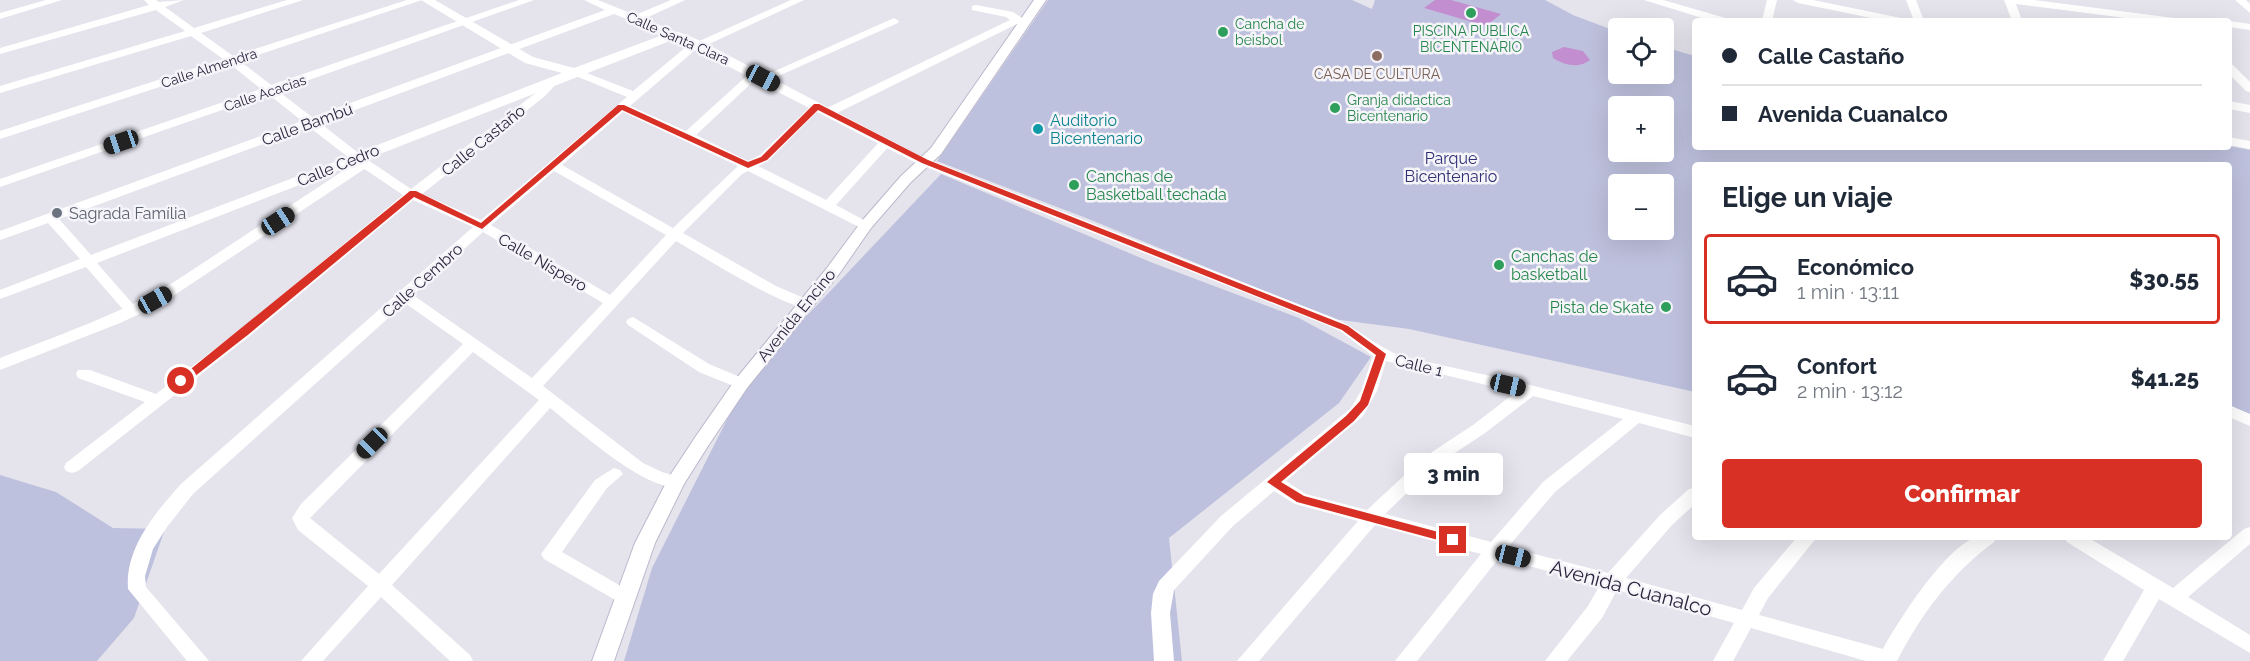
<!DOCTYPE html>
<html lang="es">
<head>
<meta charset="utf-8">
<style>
	body { margin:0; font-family:Raleway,sans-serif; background:#f6f6f7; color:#1f2937; height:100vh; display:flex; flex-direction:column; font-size:22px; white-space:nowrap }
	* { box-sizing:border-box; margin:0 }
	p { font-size:20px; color:#747a83 }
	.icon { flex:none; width:33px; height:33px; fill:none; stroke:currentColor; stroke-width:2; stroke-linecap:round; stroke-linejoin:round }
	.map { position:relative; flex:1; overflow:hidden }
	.drawer { position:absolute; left:1692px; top:162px; width:540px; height:378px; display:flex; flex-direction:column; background:#fff; border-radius:6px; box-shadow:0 6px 24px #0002 }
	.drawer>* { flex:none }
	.top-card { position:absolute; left:1692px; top:18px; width:540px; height:132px; border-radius:6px; box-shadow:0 6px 24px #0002; display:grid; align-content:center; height:132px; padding:0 30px; background:#fff }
	.fabs { position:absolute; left:1608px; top:18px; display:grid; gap:12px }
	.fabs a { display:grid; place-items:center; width:66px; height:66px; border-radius:6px; background:#fff; box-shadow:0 6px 24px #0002; font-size:30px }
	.end { position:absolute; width:27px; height:27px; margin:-14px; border:8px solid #d93025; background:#fff; box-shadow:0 0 0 3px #fff }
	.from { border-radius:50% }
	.bubble { position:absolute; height:42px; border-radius:6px; background:#fff; box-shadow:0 6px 24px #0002; font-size:20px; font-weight:800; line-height:42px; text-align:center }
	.car { position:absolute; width:18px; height:36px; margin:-18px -9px; border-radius:8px; box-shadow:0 0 4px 2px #0007; background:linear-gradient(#222 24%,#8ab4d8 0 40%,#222 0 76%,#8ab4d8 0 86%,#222 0) }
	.top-card b { display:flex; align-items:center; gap:21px; height:57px; font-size:22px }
	.top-card b+b { border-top:2px solid #e0e1e3 }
	.top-card i { width:15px; height:15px; background:#1f2937 }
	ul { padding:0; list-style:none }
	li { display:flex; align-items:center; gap:18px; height:90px; margin:0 12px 9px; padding:0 18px; border:3px solid transparent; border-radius:6px }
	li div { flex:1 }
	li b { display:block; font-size:22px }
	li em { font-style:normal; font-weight:800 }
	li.selected { border-color:#d93025 }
	li>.icon { width:54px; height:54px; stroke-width:1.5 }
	h2 { padding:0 30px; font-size:27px; line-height:72px }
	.cta { display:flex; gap:12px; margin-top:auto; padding:12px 30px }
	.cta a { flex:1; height:69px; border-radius:6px; background:#d93025; color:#fff; font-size:24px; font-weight:800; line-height:69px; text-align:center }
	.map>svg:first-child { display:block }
	.green { fill:#bec1dd; fill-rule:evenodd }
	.water { fill:#c28ed0 }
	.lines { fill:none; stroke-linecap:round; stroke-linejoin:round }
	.secondary-casing { stroke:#bdb7cc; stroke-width:2 }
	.minor { fill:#fff; fill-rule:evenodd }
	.tertiary { fill:#fff; fill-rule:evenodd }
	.secondary { fill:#fff; fill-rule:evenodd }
	.route { fill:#d93025 }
	.leisure-dot { fill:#2e9e5b; stroke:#f5f4f9; stroke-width:2 }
	.education-dot { fill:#8d6e63; stroke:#f5f4f9; stroke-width:2 }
	.culture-dot { fill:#0f9aa8; stroke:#f5f4f9; stroke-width:2 }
	.worship-dot { fill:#6b7280; stroke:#f5f4f9; stroke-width:2 }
	.labels { text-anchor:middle; stroke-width:5; stroke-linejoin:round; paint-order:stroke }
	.far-leisure-label { font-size:14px; fill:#27864d; stroke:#f5f4f9; text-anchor:start }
	.far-street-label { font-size:14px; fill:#2d243e; stroke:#f5f4f9 }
	.far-education-label { font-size:14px; fill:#785e54; stroke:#f5f4f9 }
	.culture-label { font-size:16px; fill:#0d838f; stroke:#f5f4f9; text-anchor:start }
	.street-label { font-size:16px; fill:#2d243e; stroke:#f5f4f9 }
	.park-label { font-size:16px; fill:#302f74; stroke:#f5f4f9 }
	.leisure-label { font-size:16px; fill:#27864d; stroke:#f5f4f9; text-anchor:start }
	.worship-label { font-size:16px; fill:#5b616d; stroke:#f5f4f9; text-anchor:start }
	.near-street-label { font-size:20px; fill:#2d243e; stroke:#f5f4f9 }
</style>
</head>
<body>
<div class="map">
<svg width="2250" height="661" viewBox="0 0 2250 661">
	<rect width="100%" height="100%" fill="#e5e4ed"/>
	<!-- green -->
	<path class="green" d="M1048 0H1352L1372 9 1375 0H1545L1573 15 1618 32V74H1664V47L1695 56V147L2229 146 2250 150V415L2229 405V165H1695V392L1409 329 1333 319 1086 218 937 161ZM1618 106H1664V152H1618ZM1618 184H1664V230H1618Z
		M941 174 1153 263 1299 318 1371 357 1339 403 1169 538 1182 661H624L652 568 748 378Z
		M0 475 56 492 113 528 165 529 134 618 97 661H0Z"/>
	<!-- water -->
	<path class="water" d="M1435 0H1451L1501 14 1486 26 1424 8Z
		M1564 47 1583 51 1590 60C1579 69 1564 65 1553 58L1552 52Z"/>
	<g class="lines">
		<!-- secondary casing -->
		<g class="secondary-casing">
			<path id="secondary" d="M1034 0H1046L941 154 911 182 871 228 839 274 747 388 708 446 684 484 655 543 614 661H592L635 543 669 477 696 436 735 380 827 268 861 222 901 176 931 148Z"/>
		</g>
		<!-- minor -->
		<path class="minor" d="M46 0H62L0 19V13Z
			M144 0H156L159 2 184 0 165 7 194 28 287 0H303L201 33 233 56 407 0H422L240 61 271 85 519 0H534L278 91 312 117 605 10 584 0H598L635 15 671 0H685L644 19 679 33V37H671L614 14 320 123 361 155 362 160H368L411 189 537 92 550 78H558L560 80 545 96 422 194 481 220 627 97 571 74V70H579L633 91 686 47 791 0H804L694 51 630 106 686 131 751 72H759V76L696 135 748 161 760 155 813 104H821V108L768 161 758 166 826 200 882 139H890V145L836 205 873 225 871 228H861L748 171 742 174 683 233 776 286 811 301 813 304 811 307C791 313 699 254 676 241L543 386 643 463 662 472 682 478 685 482 682 486C650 496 576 428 550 408L392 585 470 655 473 661H450L381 597 323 661H301L368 586 298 530 292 518 301 504 463 344 405 303 193 494 167 527 153 549 145 576 146 587 209 661H187L128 589C125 548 155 513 181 484L473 227 413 200 251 335 78 471 72 473 66 471 64 467 66 463 145 402 78 378 76 374 78 370H90L156 394 241 329 403 195 360 166 359 162 97 263 139 311 132 316 127 314 86 267 0 299V290L80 259 48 223 0 240V231L302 121 268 94 0 187V179L261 89 230 64 0 139V131L223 59 191 36 0 93V86L185 31 156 10 0 54V48L149 5ZM623 112 738 166 673 228 562 165ZM309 127 348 157 91 255 59 219ZM554 171 666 235 610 295 491 225ZM483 232 603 303 532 378 413 295ZM473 352 539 400 379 574 310 518Z
			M1767 0H1777L1772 21H1762Z
			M1793 0H1813L1901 18 1906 21H1886L1798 3Z
			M1906 0H1916L1924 21H1914Z
			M2004 0H2034L2174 18 2179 21H2149L2016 4 2022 21H2012Z
			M2235 0H2246L2250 4V13Z
			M976 5 1013 12 1030 23 1025 26 1017 24 833 115H825V109L1010 20 1006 17 972 10V6Z
			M894 18 899 21 898 23 767 81H759L757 79Z
			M2229 21 2250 24V30L2229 27Z
			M2229 64 2233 65 2250 82V92L2246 91 2229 74Z
			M2229 137 2250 141V149L2229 145Z
			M925 158 1334 318C1358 328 1377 347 1401 356L1530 385 1695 426V438L1639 423 1555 492 1508 547 1608 573 1660 515 1689 489 1695 488V504L1672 525 1626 578 1742 610 1754 588 1797 537H1817L1768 598 1759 615 1883 649C1899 620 1943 551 1974 538 1980 535 1990 537 1997 537L1994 542C1952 573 1921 614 1897 661H1866L1751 628 1733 661H1713L1734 623 1617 590 1602 618 1567 661H1545L1588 606 1600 585 1499 558 1417 661H1395L1481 554 1375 525 1259 661H1237L1358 521 1295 504 1274 491 1233 526 1174 590 1170 613 1174 661H1154L1151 613 1153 594 1159 581 1221 516 1351 408 1361 391 1373 356 1340 331 1324 324 921 165 919 162ZM1386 361 1516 392 1473 425 1423 458 1367 510 1306 494 1286 481 1363 416 1377 391ZM1533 396 1623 419 1543 482 1491 542 1385 514 1435 466 1485 433Z
			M633 317 709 364 747 380 749 384 747 388 741 389 699 372 628 325 626 322 628 319Z
			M2229 405 2250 414V426L2229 417Z
			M614 468 620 470 623 474 607 488 562 552 631 592 633 597 631 602 624 605 544 559 541 554 595 480Z
			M2250 527V544L2188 597 2250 635V653L2159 599 2123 661H2103L2144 590 2067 542 2064 537H2087L2173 588 2244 529Z"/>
		<!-- tertiary -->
		<path class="tertiary" d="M421 0H435L533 57 574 68 671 32H679L703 42 932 162 930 165H920L675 39 367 159 371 163 369 166 161 304 120 323 0 370V358C59 335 120 314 174 282L355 163 350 158 352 155 562 73 525 63Z
			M1644 0H1663L1729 19 1731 21H1712Z
			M2229 101 2250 105V113L2229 109Z"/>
		<!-- secondary -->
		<use href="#secondary" class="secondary"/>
	</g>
	<!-- route -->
	<path class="route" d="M814 104H819L928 160 1348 326 1386 354 1368 405 1354 421 1281 482 1304 496 1457 537V543L1453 544 1297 502 1267 482 1346 416 1360 401 1376 355 1342 330 922 163 818 110 767 160 748 168 622 110 482 229 414 197 249 334 185 384H177L176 381 410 191H416L481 223 618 105H624L748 162 761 157Z"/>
	<!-- markers -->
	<g class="leisure-dot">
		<circle cx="1471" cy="13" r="6"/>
		<circle cx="1223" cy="32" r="6"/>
		<circle cx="1335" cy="108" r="6"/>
		<circle cx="1074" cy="185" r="6"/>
		<circle cx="1499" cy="265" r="6"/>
		<circle cx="1666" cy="307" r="6"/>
	</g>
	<circle class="education-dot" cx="1377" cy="56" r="6"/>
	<circle class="culture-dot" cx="1038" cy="129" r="6"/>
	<circle class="worship-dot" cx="57" cy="213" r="6"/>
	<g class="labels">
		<!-- far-leisure labels -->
		<g class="far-leisure-label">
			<text x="1235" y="29">Cancha de<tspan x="1235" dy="16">beisbol</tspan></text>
			<text x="1471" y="36" text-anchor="middle">PISCINA PUBLICA<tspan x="1471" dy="16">BICENTENARIO</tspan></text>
			<text x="1347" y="105">Granja didactica<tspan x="1347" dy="16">Bicentenario</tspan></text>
		</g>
		<!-- far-street labels -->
		<g class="far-street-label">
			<text transform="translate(678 38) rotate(24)" y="5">Calle Santa Clara</text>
			<text transform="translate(209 68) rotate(-18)" y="5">Calle Almendra</text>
			<text transform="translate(265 93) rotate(-19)" y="5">Calle Acacias</text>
		</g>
		<!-- far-education labels -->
		<g class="far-education-label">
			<text x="1377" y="79">CASA DE CULTURA</text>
		</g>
		<!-- culture labels -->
		<g class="culture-label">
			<text x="1050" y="126">Auditorio<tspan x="1050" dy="18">Bicentenario</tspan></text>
		</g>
		<!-- street labels -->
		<g class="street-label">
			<text transform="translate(307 124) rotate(-20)" y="6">Calle Bambú</text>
			<text transform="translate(483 140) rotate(-39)" y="6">Calle Castaño</text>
			<text transform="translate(338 165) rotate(-22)" y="6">Calle Cedro</text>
			<text transform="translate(543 262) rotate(30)" y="6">Calle Níspero</text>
			<text transform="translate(422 280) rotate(-42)" y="6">Calle Cembro</text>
			<text transform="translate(796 315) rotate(-51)" y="6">Avenida Encino</text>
			<text transform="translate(1419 365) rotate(14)" y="6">Calle 1</text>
		</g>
		<!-- park labels -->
		<g class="park-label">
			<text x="1451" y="164">Parque<tspan x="1451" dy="18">Bicentenario</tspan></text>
		</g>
		<!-- leisure labels -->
		<g class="leisure-label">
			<text x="1086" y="182">Canchas de<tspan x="1086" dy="18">Basketball techada</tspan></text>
			<text x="1511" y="262">Canchas de<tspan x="1511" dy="18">basketball</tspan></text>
			<text x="1654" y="313" text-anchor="end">Pista de Skate</text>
		</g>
		<!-- worship labels -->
		<g class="worship-label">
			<text x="69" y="219">Sagrada Família</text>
		</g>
		<!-- near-street labels -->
		<g class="near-street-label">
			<text transform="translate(1631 588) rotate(15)" y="7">Avenida Cuanalco</text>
		</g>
	</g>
</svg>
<div class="fabs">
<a><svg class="icon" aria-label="locate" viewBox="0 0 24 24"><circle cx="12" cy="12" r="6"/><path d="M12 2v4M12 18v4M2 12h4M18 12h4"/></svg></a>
<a>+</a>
<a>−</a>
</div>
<i class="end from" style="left:181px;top:381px"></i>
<i class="end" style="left:1453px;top:540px"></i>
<div class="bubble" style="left:1404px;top:453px;width:99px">3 min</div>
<i class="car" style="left:763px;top:78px;rotate:118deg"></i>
<i class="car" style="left:121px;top:142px;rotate:251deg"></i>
<i class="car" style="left:278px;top:221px;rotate:57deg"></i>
<i class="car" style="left:155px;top:300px;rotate:61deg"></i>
<i class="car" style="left:1508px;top:385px;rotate:103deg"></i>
<i class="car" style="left:372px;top:443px;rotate:225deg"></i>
<i class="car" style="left:1513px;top:556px;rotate:104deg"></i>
<div class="top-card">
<b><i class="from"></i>Calle Castaño</b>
<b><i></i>Avenida Cuanalco</b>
</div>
<section class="drawer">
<h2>Elige un viaje</h2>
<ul>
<li class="selected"><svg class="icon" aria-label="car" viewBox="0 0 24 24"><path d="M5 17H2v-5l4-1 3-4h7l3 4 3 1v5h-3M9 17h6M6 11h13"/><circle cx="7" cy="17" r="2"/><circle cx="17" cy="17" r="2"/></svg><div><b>Económico</b><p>1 min · 13:11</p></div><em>$30.55</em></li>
<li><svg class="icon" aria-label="car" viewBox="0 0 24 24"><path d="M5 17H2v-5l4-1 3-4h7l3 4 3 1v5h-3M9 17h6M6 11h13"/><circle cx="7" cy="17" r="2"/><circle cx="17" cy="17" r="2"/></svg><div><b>Confort</b><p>2 min · 13:12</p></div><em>$41.25</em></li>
</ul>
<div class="cta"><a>Confirmar</a></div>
</section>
</div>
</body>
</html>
